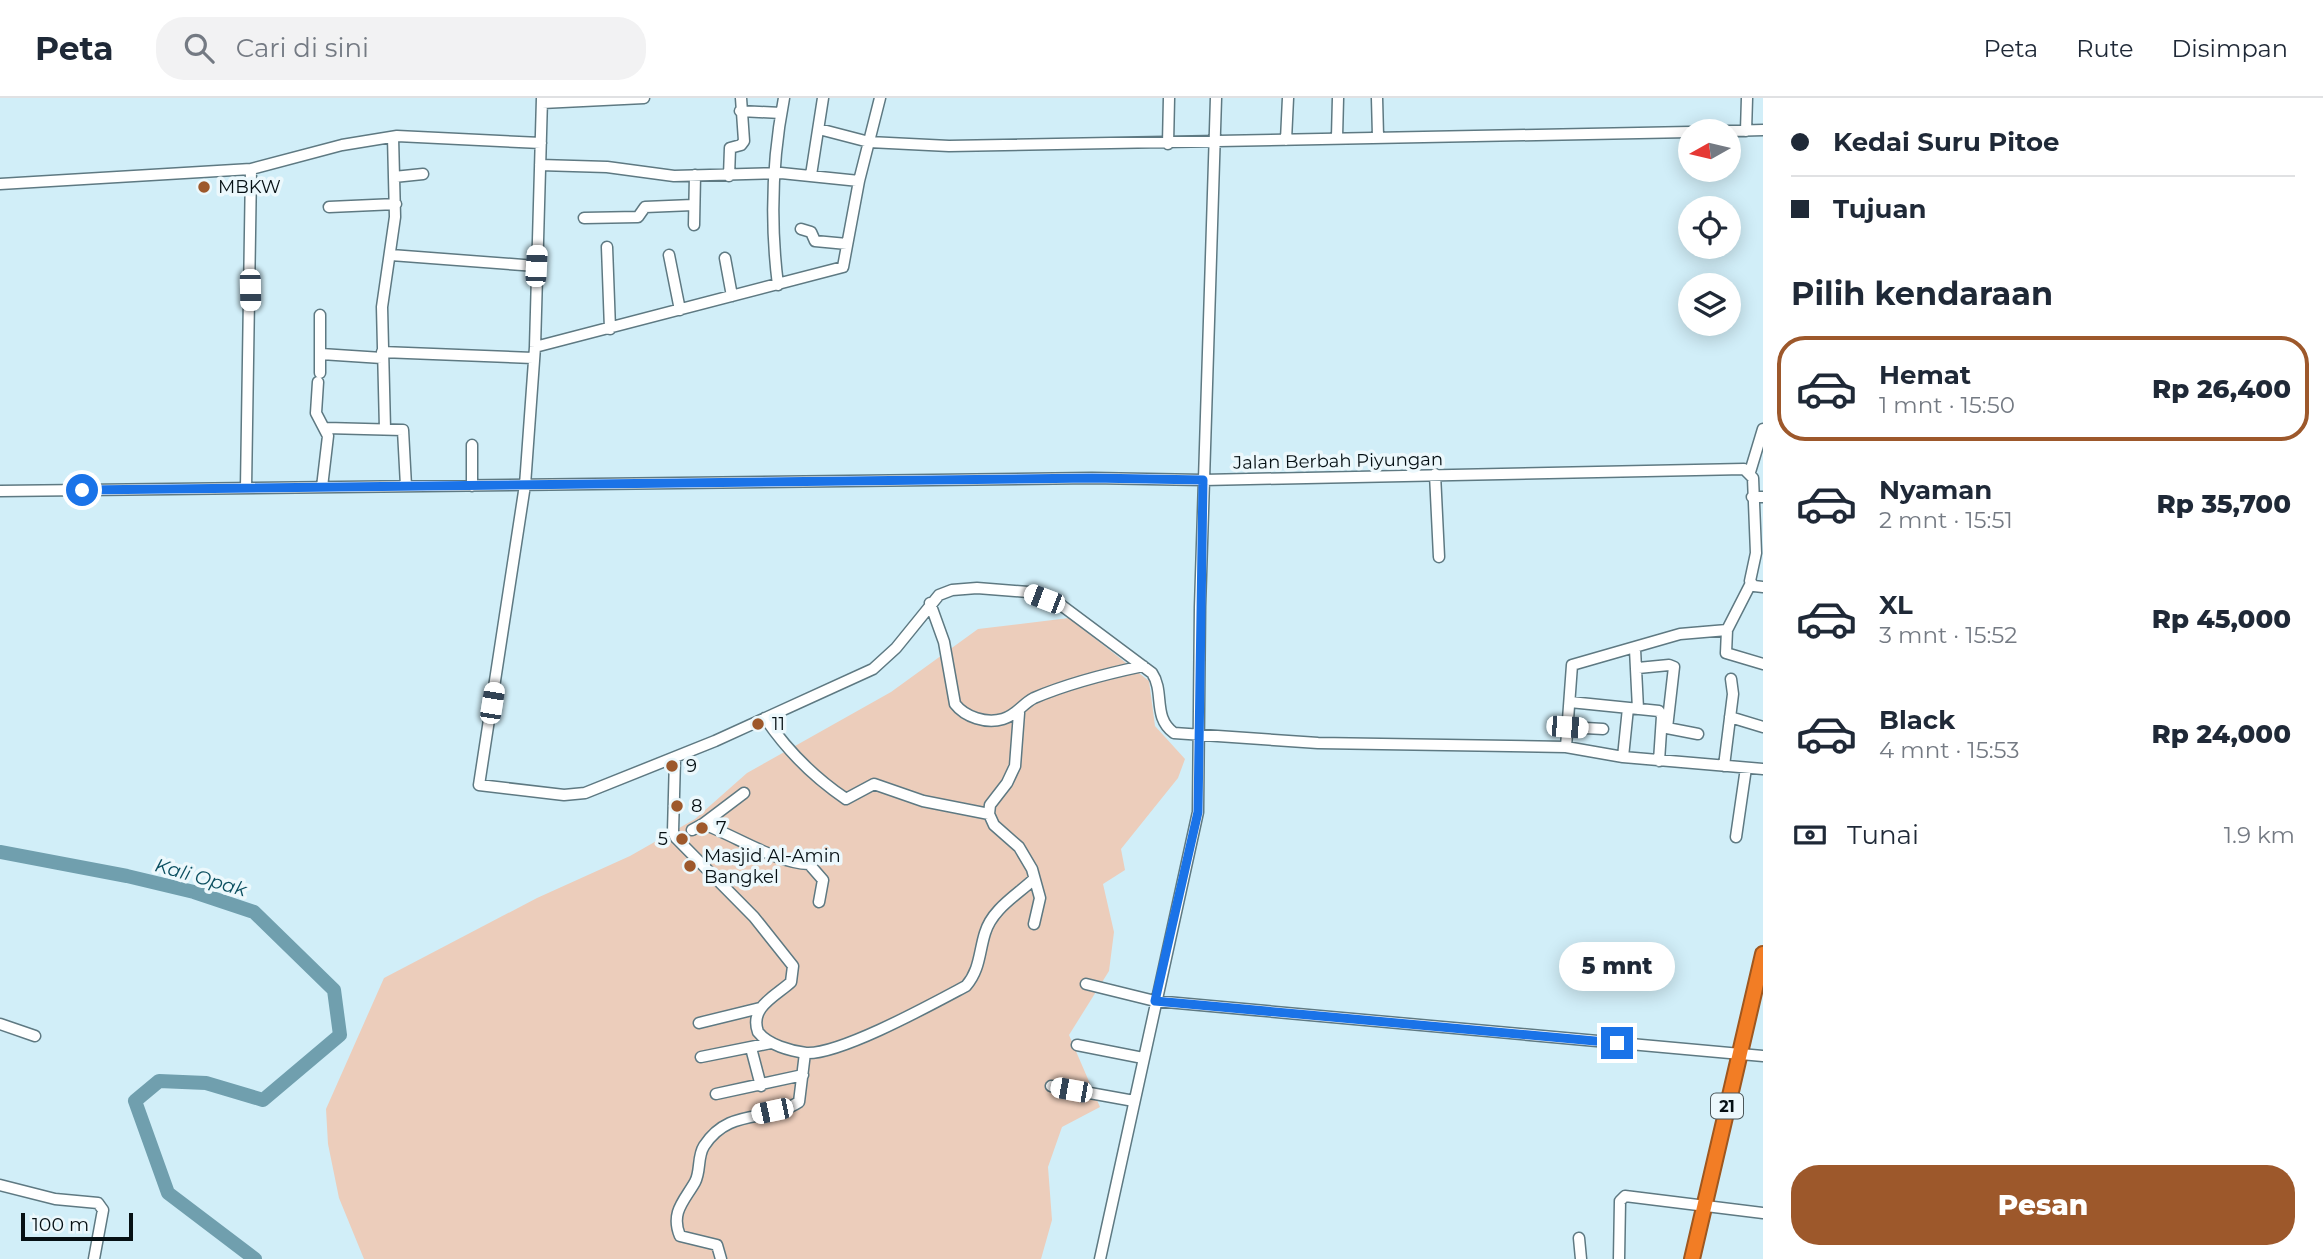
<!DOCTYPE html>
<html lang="id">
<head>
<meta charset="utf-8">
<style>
	body { margin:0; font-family:Montserrat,sans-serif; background:#f2f2f3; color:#1f2937; height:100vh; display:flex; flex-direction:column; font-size:26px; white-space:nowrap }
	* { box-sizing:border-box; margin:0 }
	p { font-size:23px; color:#747a83 }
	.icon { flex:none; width:38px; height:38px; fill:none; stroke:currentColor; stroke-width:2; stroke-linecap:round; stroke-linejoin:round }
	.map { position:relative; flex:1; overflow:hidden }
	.details { display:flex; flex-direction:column; background:#fff; width:560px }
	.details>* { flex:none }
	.top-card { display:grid; align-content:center; height:154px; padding:0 28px; background:#fff }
	.needle { width:46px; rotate:262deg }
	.controls { position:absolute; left:1678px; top:21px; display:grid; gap:14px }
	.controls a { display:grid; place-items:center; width:63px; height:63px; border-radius:50%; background:#fff; box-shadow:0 4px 18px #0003; font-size:35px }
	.scale { position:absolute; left:21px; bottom:18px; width:112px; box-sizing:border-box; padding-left:7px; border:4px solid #061014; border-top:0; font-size:19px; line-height:24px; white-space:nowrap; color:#061014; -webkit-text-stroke:5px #ecf8fc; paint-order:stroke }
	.end { position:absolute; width:32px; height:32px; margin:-16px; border:9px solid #1a73e8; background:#fff; box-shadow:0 0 0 4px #fff }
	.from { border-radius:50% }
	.bubble { position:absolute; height:49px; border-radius:24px; background:#fff; box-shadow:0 4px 18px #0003; font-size:23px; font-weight:800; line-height:49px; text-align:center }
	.car { position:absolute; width:21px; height:42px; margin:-21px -10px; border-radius:9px; box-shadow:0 0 5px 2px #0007; background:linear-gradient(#fff 24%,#345 0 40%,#fff 0 76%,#345 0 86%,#fff 0) }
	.top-card b { display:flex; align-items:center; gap:24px; height:66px; font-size:26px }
	.top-card b+b { border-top:2px solid #e0e1e3 }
	.top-card i { width:18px; height:18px; background:#1f2937 }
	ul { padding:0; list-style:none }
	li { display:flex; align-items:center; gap:21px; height:105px; margin:0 14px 10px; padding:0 14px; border:4px solid transparent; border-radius:28px }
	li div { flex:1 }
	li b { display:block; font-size:26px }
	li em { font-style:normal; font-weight:800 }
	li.active { border-color:#9d582b }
	li>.icon { width:63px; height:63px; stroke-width:1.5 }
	h2 { padding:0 28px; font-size:32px; line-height:84px }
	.pay { display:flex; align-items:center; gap:18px; height:77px; padding:0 28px; font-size:26px }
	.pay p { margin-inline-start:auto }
	.action { display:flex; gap:14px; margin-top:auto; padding:14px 28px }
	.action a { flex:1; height:80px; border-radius:28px; background:#9d582b; color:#fff; font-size:28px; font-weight:800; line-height:80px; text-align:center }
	header { display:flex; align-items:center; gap:42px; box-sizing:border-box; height:98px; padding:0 35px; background:#fff; border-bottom:2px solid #e0e1e3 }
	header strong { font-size:33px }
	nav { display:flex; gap:38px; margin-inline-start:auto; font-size:24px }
	.search { width:490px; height:63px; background:#f2f2f3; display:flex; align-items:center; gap:18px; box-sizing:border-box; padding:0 24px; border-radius:28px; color:#747a83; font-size:26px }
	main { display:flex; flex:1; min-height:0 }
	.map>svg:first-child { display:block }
	.green { fill:#eccdbb }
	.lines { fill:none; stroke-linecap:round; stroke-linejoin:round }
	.river { stroke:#709fae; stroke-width:14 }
	.minor-casing { stroke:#5e7982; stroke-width:13 }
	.highway-casing { stroke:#9f571f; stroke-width:18 }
	.minor { stroke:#fff; stroke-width:10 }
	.highway { stroke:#f27d25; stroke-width:14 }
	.route { stroke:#1a73e8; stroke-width:9 }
	.poi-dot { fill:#9d582b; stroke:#ecf8fc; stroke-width:2.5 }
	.labels { text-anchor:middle; stroke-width:7; stroke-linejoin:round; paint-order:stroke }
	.shield { fill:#ecf8fc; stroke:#4b565a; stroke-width:2 }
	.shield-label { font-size:16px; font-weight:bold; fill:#061014 }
	.poi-label { font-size:18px; fill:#061014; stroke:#ecf8fc; text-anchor:start }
	.street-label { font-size:18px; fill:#061014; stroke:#ecf8fc }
	.water-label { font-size:19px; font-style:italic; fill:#0a4e5f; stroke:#ecf8fc }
</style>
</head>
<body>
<header>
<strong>Peta</strong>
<div class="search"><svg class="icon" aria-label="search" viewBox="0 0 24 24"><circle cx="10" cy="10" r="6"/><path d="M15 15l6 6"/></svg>Cari di sini</div>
<nav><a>Peta</a><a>Rute</a><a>Disimpan</a></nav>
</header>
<main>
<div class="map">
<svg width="1763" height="1161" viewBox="0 0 1763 1161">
	<rect width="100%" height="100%" fill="#d1eef8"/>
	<!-- green -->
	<path class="green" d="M1069 520 1149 583 1155 628 1185 661 1178 680 1121 751 1125 772 1103 786 1114 834 1109 873 1069 937 1100 1009 1062 1029 1048 1069 1052 1122 1041 1161H364L339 1100 328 1046 326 1011 384 880 537 800 630 758 695 721 747 675 891 594 978 531Z"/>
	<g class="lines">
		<!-- river -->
		<path class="river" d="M0 754 127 778 194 794 254 814 334 892 340 937 263 1002 206 985 159 983 135 1003 168 1095 255 1161"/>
		<!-- minor casing -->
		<g class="minor-casing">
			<path id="minor" d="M542 0 535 249 525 387 479 687 564 697 585 695 715 643 873 571 896 550 939 497 952 492 977 490 1028 494 1061 507 1152 575C1165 594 1152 619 1174 635L1318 645 1566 649 1623 659 1763 671
				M1377 0 1378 38
				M542 5 644 0
				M740 13 781 15
				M819 31 869 44 949 48 1690 34
				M1728 33 1763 32
				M1746 33 1747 0
				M1337 39 1338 0
				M1286 42 1288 0
				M1168 46 1169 0
				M540 67 607 69 674 78 781 75 859 83
				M811 77 823 0
				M729 78 730 50 741 47 744 43 741 0
				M394 79 423 76
				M0 86 251 71 342 47 397 38 541 45
				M329 109 396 106
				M584 120 638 119 645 109 693 107
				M694 127 695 77
				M801 131 811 134 815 143 847 146
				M607 149 610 231
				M391 157 536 168
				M669 157 680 212
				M725 160 732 198
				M778 187C770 124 772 62 784 0
				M320 217V275
				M535 249 843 169 859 83 880 0
				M382 254 533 260
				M321 256 382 260
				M318 284 316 315 328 338 322 389
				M326 330 403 332 406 388
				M385 331 382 209 395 119 393 39
				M472 347V388
				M1750 374 1763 331
				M1435 376 1439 459
				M246 390 251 71
				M0 393 1092 380 1203 382 1744 371 1753 380 1756 455 1750 483 1754 488 1763 489
				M1752 399H1763
				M930 505 944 544 955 606C965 619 986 626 1003 621 1017 617 1022 606 1034 600 1069 585 1105 576 1143 568
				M1727 532 1726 555 1763 566
				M1635 551 1638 611
				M1638 570 1669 567 1674 569 1667 630 1698 636
				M1570 604 1659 613 1662 618 1659 663
				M1019 615 1015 668 1007 685 990 707 989 716 994 727 1019 749 1032 771 1040 800 1034 826
				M1730 619 1763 629
				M765 620C786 651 815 680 846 701L874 686 923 703 989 716
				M1567 629 1603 631
				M1566 649 1572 567 1680 536 1727 532 1750 487
				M1623 659 1628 610
				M675 660 673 734 676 740 754 819 793 868 791 884C776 898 749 909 758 934 768 947 791 953 806 955 840 957 934 905 966 888 980 872 979 854 985 835 992 811 1017 797 1034 781
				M1724 668 1733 596 1731 581
				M703 726 744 695
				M692 732 703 726C736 738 776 765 809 766L823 782 819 804
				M1736 739 1746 670
				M1086 886 1155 903 1763 958
				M699 925 760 910
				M0 926 35 938
				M1077 947 1143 960
				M751 950 761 988
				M701 959 771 945
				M1051 988 1134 1003
				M716 996 803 977
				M0 1087 55 1101 98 1105 103 1112 94 1161
				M1579 1140 1581 1161
				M721 1161 717 1147 680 1138C670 1114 685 1102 695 1084 701 1073 697 1059 704 1048 729 1009 767 1025 799 1004L805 955
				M1100 1161 1198 714 1200 509 1216 0
				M1619 1161 1620 1103 1625 1098 1763 1115"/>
		</g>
		<!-- highway casing -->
		<g class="highway-casing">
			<path id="highway" d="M1692 1161 1763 856"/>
		</g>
		<!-- minor -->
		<use href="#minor" class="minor"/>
		<!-- highway -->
		<use href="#highway" class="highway"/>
	</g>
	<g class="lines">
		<!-- route -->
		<path class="route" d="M82 392 1092 380 1203 382 1198 714 1155 903 1617 945"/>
	</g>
	<!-- markers -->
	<g class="poi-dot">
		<circle cx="204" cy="89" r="7"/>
		<circle cx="758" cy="626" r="7"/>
		<circle cx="672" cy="668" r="7"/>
		<circle cx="677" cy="708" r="7"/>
		<circle cx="702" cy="730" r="7"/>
		<circle cx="682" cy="741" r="7"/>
		<circle cx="690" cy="768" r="7"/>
	</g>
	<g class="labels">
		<!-- shield labels -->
		<rect class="shield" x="1711" y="995.5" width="32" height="25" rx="5"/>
		<g class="shield-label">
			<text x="1727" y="1014">21</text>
		</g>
		<!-- poi labels -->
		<g class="poi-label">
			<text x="218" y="95">MBKW</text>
			<text x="772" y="632">11</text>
			<text x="686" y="674">9</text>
			<text x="691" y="714">8</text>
			<text x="716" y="736">7</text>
			<text x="668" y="747" text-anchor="end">5</text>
			<text x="704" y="764">Masjid Al-Amin<tspan x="704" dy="21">Bangkel</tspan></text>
		</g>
		<!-- street labels -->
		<g class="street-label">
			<text transform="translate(1338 363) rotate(-1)" y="6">Jalan Berbah Piyungan</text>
		</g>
		<!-- water labels -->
		<g class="water-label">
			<text transform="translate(201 779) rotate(16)" y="7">Kali Opak</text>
		</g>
	</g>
</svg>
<div class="controls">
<a><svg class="needle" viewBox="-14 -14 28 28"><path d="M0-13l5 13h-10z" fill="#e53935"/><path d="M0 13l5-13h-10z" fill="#747a83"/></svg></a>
<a><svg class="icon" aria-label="locate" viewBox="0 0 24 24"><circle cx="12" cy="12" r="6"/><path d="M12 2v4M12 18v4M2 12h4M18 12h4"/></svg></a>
<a><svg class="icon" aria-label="layers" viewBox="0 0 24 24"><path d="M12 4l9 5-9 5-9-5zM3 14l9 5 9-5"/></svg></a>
</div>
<div class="scale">100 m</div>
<i class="end from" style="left:82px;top:392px"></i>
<i class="end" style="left:1617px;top:945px"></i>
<div class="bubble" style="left:1559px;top:844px;width:116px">5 mnt</div>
<i class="car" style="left:536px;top:168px;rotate:3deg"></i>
<i class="car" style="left:250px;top:192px;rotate:179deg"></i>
<i class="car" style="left:1044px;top:501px;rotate:291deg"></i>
<i class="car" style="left:492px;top:605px;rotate:9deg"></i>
<i class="car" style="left:1567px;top:629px;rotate:94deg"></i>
<i class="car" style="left:1071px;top:992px;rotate:280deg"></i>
<i class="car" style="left:772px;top:1013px;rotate:258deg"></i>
</div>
<section class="details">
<div class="top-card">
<b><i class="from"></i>Kedai Suru Pitoe</b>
<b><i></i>Tujuan</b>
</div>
<h2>Pilih kendaraan</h2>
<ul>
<li class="active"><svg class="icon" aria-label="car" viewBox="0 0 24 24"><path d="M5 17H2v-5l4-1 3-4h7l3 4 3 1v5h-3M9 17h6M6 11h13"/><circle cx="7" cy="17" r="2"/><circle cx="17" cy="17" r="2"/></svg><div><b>Hemat</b><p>1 mnt · 15:50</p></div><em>Rp 26,400</em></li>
<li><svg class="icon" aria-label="car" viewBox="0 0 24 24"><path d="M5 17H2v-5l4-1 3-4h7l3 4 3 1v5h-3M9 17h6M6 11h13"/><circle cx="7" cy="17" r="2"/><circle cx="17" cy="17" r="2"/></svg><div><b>Nyaman</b><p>2 mnt · 15:51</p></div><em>Rp 35,700</em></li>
<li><svg class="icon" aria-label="car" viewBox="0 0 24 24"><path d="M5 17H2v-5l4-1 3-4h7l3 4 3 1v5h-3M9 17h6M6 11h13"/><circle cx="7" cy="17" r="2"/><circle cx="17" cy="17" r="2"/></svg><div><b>XL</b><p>3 mnt · 15:52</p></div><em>Rp 45,000</em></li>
<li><svg class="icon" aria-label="car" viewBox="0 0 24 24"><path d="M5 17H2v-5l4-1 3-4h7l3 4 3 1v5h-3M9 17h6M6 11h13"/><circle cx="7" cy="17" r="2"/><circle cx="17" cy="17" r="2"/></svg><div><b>Black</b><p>4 mnt · 15:53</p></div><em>Rp 24,000</em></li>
</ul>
<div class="pay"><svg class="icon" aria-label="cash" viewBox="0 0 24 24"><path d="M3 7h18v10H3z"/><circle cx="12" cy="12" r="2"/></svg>Tunai<p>1.9 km</p></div>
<div class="action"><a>Pesan</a></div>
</section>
</main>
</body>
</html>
